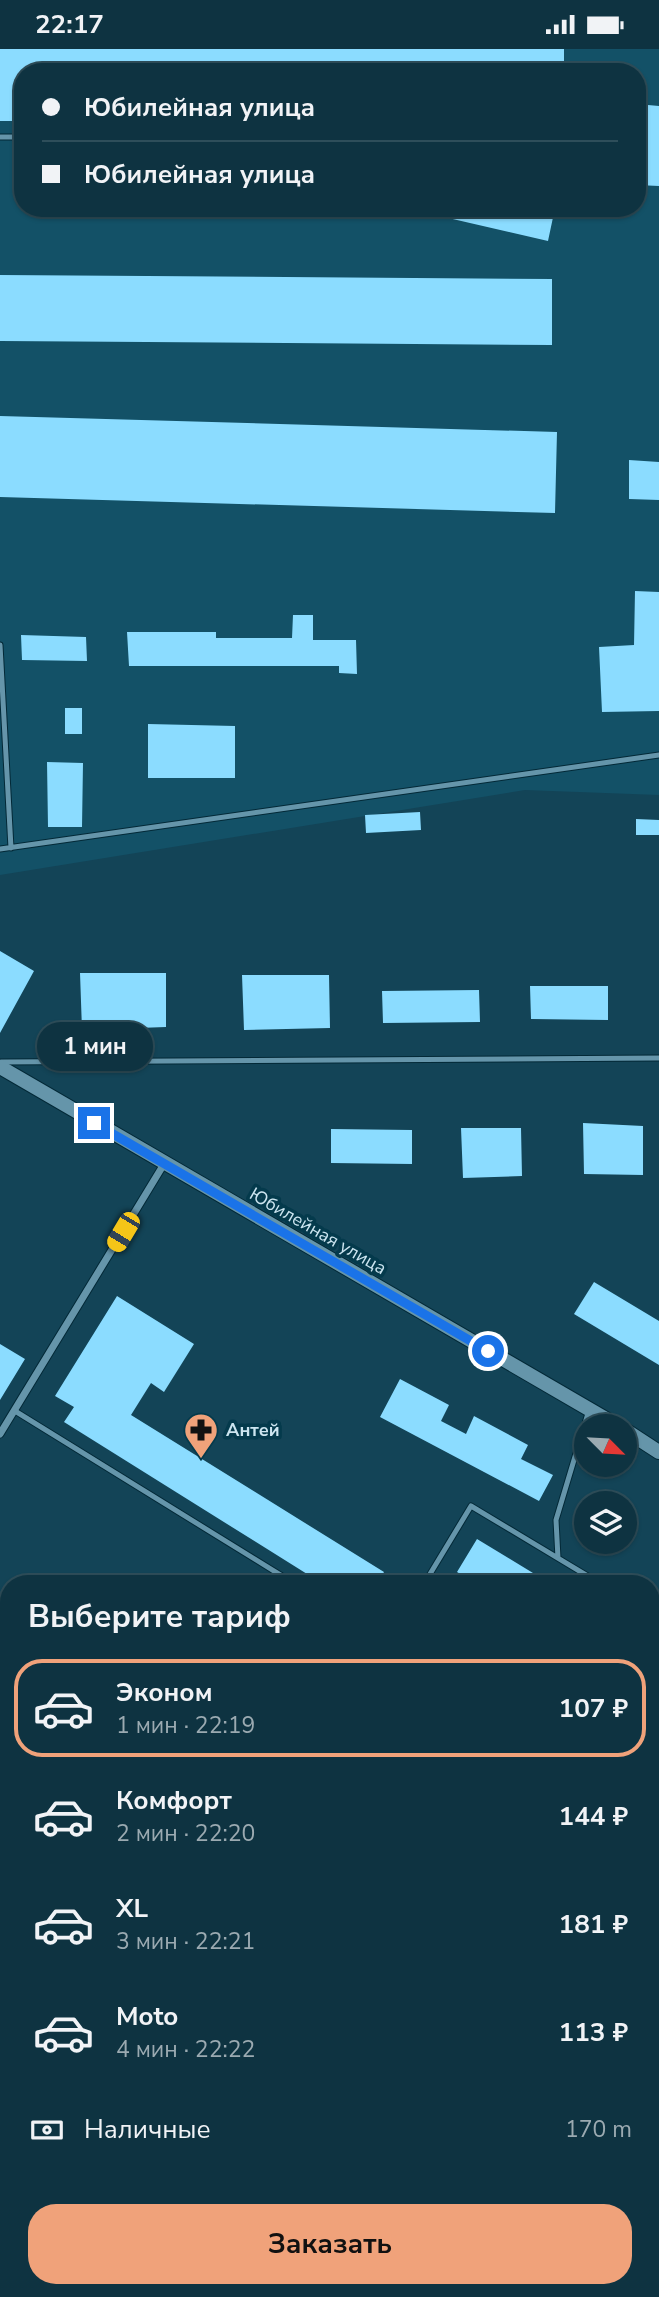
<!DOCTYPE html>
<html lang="ru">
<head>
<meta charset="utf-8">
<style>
	body { margin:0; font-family:"Nunito Sans",sans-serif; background:#1c3f4c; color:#f1f3f6; height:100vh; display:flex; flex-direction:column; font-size:26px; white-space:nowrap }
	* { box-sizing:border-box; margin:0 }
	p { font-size:23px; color:#9baab1 }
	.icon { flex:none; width:38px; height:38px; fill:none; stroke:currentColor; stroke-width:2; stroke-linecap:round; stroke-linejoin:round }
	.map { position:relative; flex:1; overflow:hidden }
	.sheet { position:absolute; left:0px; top:1526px; width:660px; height:723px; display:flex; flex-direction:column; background:#0e3341; border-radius:28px 28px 0 0; box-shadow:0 2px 5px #0004,0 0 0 2px #2e4e5a }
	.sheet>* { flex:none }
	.top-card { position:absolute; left:14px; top:14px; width:632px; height:154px; border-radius:28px; box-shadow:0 2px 5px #0004,0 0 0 2px #2e4e5a; display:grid; align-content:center; height:154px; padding:0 28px; background:#0e3341 }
	.needle { width:46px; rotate:114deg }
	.controls { position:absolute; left:574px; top:1365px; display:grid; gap:14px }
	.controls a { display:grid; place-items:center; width:63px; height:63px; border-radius:50%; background:#0e3341; box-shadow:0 2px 5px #0004,0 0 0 2px #2e4e5a; font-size:35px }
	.end { position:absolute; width:32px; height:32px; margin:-16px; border:9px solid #1a73e8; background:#fff; box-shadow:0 0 0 4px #fff }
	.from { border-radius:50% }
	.bubble { position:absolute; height:49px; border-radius:24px; background:#0e3341; box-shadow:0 2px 5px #0004,0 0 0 2px #2e4e5a; font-size:23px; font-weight:700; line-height:49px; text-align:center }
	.car { position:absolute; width:21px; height:42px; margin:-21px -10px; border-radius:9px; box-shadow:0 0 5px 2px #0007; background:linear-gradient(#f5c518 24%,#345 0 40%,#f5c518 0 76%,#345 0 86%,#f5c518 0) }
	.top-card b { display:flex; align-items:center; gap:24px; height:66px; font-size:26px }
	.top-card b+b { border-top:2px solid #2e4e5a }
	.top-card i { width:18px; height:18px; background:#f1f3f6 }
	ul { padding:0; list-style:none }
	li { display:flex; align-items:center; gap:21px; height:98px; margin:0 14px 10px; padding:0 14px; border:4px solid transparent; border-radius:28px }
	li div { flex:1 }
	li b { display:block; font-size:26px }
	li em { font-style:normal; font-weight:700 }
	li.selected { border-color:#f0a27a }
	li>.icon { width:63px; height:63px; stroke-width:1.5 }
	h2 { padding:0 28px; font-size:32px; line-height:84px }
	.pay { display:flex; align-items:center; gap:18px; height:77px; padding:0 28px; font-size:26px }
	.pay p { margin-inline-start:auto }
	.button { display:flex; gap:14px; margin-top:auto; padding:14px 28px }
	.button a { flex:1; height:80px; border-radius:28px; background:#f0a27a; color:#111; font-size:28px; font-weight:700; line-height:80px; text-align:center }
	.status { display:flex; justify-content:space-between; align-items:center; height:49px; padding:0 35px; background:#0e3341; direction:ltr }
	.status svg { height:19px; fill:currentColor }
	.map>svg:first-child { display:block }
	.built { fill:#135167; fill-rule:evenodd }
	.building { fill:#8bdcff }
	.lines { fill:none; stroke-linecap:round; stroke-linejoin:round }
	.lane-casing { stroke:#032937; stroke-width:7 }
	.street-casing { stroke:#032937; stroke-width:9 }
	.secondary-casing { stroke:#032937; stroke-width:16 }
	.highway-casing { stroke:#032937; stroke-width:23 }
	.lane { stroke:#6595aa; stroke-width:5 }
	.street { stroke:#6595aa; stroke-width:7 }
	.secondary { stroke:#6595aa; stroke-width:14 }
	.highway { stroke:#f5a379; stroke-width:21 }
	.route { stroke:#1a73e8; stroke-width:9 }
	.labels { text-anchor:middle; stroke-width:7; stroke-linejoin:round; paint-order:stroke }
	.street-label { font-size:18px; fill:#cce5f0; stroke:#043a4c }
	.poi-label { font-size:18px; font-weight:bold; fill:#cce5f0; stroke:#043a4c; text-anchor:start }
</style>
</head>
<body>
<div class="status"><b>22:17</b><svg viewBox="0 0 49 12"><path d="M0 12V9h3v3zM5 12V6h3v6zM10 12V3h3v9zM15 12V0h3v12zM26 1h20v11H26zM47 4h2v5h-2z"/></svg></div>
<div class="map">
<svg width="659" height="2248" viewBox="0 0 659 2248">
	<rect width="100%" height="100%" fill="#134457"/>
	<!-- built -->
	<path class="built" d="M0 0H659V746L525 741 0 826ZM23 23H637V159H23Z
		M659 1730V2248H422L408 2240H651V1734Z"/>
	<!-- building -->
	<path class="building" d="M0 0H564V23H23V72H0Z
		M637 55 659 57V137L637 136Z
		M432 159H555L548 192 431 165Z
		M0 226 552 230V296L0 292Z
		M0 367 557 383 555 464 0 448Z
		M629 411 659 413V451L629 450Z
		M635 542 659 543V662L602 663 599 598 634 596Z
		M293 566H313V591H356L357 625 339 624V617H129L127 583H216V589H292Z
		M21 586 86 588 87 612 22 611Z
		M65 659H82V685H65Z
		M148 675 235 677V729H148Z
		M47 713 83 714 82 778H48Z
		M420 763 421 781 366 784 365 766Z
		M636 770 659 771V786H636Z
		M0 902 34 922 0 984Z
		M80 924H166V978L82 981Z
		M242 926H329L330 979 244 981Z
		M530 937H608V971L531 970Z
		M479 941 480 973 383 974 382 942Z
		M583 1074 643 1077V1126L584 1125Z
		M461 1079H521L522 1127 463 1129Z
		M331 1080 412 1081V1115L331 1114Z
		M594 1233 659 1272V1316L574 1265Z
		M117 1247 194 1295 164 1343 151 1334 131 1366 384 1523 377 1535H323L64 1373 74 1358 55 1347Z
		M0 1295 25 1310 0 1351Z
		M400 1330 449 1356 441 1372 466 1385 474 1367 528 1396 521 1410 553 1426 539 1452 380 1368Z
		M477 1490 533 1524 526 1535H477L457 1523Z"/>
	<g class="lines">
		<!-- lane casing -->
		<g class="lane-casing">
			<path id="lane" d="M0 88H23
				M0 596 11 799
				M0 800 659 706
				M1 1013 659 1009
				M15 1362 295 1535
				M558 1509 556 1471 589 1361
				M392 1535 400 1530 409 1535
				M424 1535 471 1457 601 1535
				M651 1763 659 1768
				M651 1782 659 1769
				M651 1901 659 1906
				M651 1924 659 1929
				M0 1983 9 1969
				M0 2122 9 2128
				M0 2221 9 2210
				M589 2240 602 2248"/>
		</g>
		<!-- street casing -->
		<g class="street-casing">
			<path id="street" d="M0 1385 164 1115
				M0 1987 9 1994
				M385 2240 398 2248"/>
		</g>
		<!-- secondary casing -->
		<g class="secondary-casing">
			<path id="secondary" d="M0 1018 618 1377
				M625 1381 659 1403"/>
		</g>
		<!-- highway casing -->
		<g class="highway-casing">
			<path id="highway" d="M651 1676 659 1663
				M317 2248 322 2240"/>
		</g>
		<!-- lane -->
		<use href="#lane" class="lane"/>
		<!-- street -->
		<use href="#street" class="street"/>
		<!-- secondary -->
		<use href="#secondary" class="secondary"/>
		<!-- highway -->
		<use href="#highway" class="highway"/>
	</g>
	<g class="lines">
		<!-- route -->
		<path class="route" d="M94 1074 488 1302"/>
	</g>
	<!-- icons -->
	<defs>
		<g id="pharmacy-pin" transform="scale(1.75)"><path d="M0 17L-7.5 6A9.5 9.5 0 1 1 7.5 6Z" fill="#f0a27a" stroke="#043a4c"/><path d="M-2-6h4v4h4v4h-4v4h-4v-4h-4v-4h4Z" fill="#111"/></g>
	</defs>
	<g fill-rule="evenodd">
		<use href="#pharmacy-pin" x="201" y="1381"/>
	</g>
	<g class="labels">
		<!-- street labels -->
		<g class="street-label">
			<text transform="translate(318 1182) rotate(30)" y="6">Юбилейная улица</text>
		</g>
		<!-- poi labels -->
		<g class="poi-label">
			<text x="226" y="1387">Антей</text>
		</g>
	</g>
</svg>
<div class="controls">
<a><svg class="needle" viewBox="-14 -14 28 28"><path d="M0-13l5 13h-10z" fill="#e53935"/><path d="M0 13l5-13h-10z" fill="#9baab1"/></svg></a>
<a><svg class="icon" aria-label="layers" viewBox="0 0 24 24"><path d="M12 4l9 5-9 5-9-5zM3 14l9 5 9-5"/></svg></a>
</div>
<i class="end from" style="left:488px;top:1302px"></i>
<i class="end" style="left:94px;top:1074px"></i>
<div class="bubble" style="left:37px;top:973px;width:116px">1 мин</div>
<i class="car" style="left:123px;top:1183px;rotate:211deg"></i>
<div class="top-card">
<b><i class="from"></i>Юбилейная улица</b>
<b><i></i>Юбилейная улица</b>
</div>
<section class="sheet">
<h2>Выберите тариф</h2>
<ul>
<li class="selected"><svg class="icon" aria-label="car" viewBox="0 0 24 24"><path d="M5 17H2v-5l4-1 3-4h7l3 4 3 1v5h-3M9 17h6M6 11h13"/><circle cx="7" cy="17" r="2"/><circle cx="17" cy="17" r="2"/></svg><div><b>Эконом</b><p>1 мин · 22:19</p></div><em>107 ₽</em></li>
<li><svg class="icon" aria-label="car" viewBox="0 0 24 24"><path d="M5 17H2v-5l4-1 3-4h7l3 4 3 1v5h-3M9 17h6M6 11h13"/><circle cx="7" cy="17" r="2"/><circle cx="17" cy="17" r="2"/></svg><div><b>Комфорт</b><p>2 мин · 22:20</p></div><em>144 ₽</em></li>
<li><svg class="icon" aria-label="car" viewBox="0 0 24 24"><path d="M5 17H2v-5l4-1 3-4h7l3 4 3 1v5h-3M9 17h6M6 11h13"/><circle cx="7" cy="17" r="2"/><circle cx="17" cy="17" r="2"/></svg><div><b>XL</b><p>3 мин · 22:21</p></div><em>181 ₽</em></li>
<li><svg class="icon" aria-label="car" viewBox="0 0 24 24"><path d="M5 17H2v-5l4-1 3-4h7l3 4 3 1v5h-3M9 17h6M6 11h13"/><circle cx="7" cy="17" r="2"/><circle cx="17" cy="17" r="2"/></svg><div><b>Moto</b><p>4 мин · 22:22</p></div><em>113 ₽</em></li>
</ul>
<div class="pay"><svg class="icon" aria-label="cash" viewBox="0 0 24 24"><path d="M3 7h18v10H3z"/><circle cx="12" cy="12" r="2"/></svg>Наличные<p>170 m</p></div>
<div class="button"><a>Заказать</a></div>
</section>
</div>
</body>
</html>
